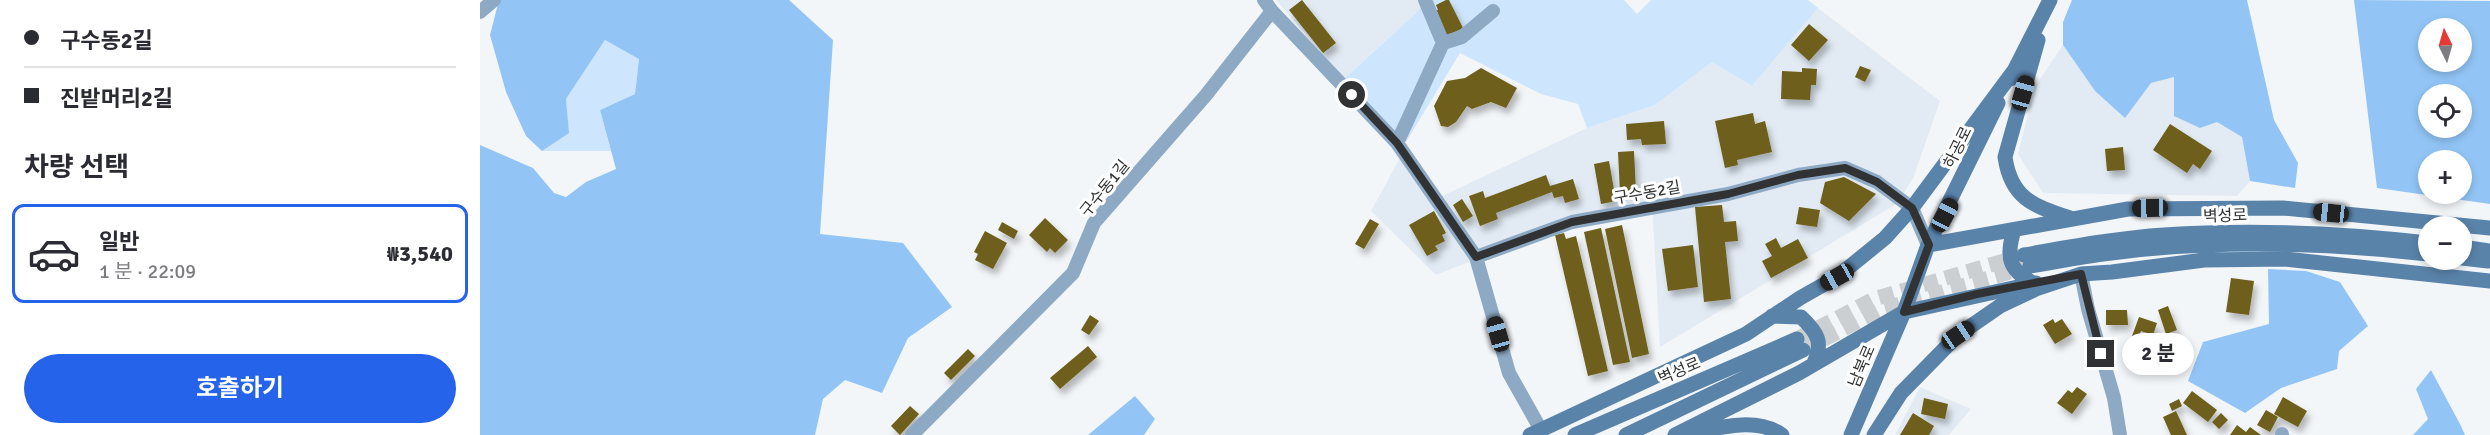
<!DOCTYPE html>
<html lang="ko">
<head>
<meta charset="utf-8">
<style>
	body { margin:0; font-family:Signika,"Noto Sans KR",sans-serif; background:#f2f2f3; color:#2b2b33; height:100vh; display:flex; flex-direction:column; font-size:22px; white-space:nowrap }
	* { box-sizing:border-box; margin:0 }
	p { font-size:20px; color:#7c7c81 }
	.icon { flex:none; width:33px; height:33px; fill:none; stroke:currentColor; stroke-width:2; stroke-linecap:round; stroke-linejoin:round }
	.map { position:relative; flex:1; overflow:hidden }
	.panel { display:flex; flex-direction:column; background:#fff; width:480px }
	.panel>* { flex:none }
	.hud { display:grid; align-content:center; height:132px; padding:0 24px; background:#fff }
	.needle { width:39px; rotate:355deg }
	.buttons { position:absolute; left:1938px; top:18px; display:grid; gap:12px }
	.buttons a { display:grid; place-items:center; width:54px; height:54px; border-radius:50%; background:#fff; box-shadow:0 3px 9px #0003; font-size:30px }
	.end { position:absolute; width:27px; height:27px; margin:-14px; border:8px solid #313233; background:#fff; box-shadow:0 0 0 3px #fff }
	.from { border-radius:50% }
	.bubble { position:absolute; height:42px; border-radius:21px; background:#fff; box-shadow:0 3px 9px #0003; font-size:20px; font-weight:700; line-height:42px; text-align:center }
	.car { position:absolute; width:18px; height:36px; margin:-18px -9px; border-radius:8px; box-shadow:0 0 4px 2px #0007; background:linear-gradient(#222 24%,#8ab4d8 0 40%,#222 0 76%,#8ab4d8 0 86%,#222 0) }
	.hud b { display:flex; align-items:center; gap:21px; height:57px; font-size:22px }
	.hud b+b { border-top:2px solid #e1e1e2 }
	.hud i { width:15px; height:15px; background:#2b2b33 }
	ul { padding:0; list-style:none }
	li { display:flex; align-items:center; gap:18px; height:99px; margin:0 12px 9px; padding:0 12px; border:3px solid transparent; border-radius:12px }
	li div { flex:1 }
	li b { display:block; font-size:22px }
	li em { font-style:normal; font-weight:700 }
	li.on { border-color:#2563eb }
	li>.icon { width:54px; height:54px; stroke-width:1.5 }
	h2 { padding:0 24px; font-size:27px; line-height:72px }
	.button { display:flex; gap:12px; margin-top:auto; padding:12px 24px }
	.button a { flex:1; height:69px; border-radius:36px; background:#2563eb; color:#fff; font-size:24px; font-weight:700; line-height:69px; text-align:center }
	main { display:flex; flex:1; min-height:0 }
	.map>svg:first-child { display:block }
	.built { fill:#e2ebf4 }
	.green { fill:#cee6fd }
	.forest { fill:#92c5f6; fill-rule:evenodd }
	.building { fill:#6e5f1a; filter:url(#shadow) }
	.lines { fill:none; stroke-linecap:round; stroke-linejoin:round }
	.secondary-tunnel { stroke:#cccfd1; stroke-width:15; stroke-dasharray:15 8; stroke-linecap:butt }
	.minor { stroke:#8ea9c4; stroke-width:14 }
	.secondary { stroke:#5a83aa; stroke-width:15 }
	.route { stroke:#313233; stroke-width:8 }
	.labels { text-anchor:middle; stroke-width:6; stroke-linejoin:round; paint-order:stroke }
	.street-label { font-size:16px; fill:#313233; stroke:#fff }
</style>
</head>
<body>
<main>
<section class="panel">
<div class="hud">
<b><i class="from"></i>구수동2길</b>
<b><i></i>진밭머리2길</b>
</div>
<h2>차량 선택</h2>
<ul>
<li class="on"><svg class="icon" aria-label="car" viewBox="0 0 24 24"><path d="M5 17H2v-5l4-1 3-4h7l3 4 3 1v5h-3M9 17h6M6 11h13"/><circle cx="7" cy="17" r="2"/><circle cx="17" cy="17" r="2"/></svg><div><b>일반</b><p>1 분 · 22:09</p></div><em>₩3,540</em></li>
</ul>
<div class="button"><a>호출하기</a></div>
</section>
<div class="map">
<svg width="2010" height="435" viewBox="0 0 2010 435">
	<defs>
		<filter id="shadow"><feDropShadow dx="3.5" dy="6" stdDeviation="3" flood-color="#0004"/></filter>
	</defs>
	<rect width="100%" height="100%" fill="#f3f6f9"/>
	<!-- built -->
	<path class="built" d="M796 0H944L947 3 864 79Z
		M1338 8 1460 101 1434 176 1418 203 1180 347 1172 202 1118 211 956 275 891 211 920 158 962 196 1107 128 1175 105 1232 62 1272 86Z
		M1583 45 1615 91 1671 83 1694 76 1737 121 1762 137 1770 181 1757 196 1563 193 1538 154 1555 86Z
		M1440 387 1491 409 1469 435H1415Z"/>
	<!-- green -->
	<path class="green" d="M947 0H1144L1157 14 1171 0H1328L1338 8 1272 86 1232 62 1175 105 1107 128 1098 104 1061 94 980 53 926 142 864 79 935 14Z
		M125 40 159 58 155 94 120 110 131 151H62L88 133 86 99Z"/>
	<!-- forest -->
	<path class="forest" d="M19 0H309L353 40 340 234 423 243 472 307 428 338 402 393 365 380 343 399 335 435H0V145L53 168 74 193 86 197 106 182 136 169 120 110 155 94 159 59 125 40 86 99 89 133 62 151 46 136 26 92 10 35Z
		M1592 0H1767L1794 120 1818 163 1815 188 1770 181 1762 137 1737 122 1720 128 1694 116V77L1671 83 1645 118 1615 91 1583 45V22Z
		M1874 0 2010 1V204L1897 188ZM1948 28H1982V62H1948ZM1948 94H1982V128H1948ZM1982 160V194H1948V160Z
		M1788 269 1826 271 1860 282 1888 326 1859 351 1857 369 1801 388 1765 413 1708 381 1723 342 1789 324Z
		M1951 370 1981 426 1985 435H1933L1948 419 1936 389Z
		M655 396 675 419 664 435H608Z"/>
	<!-- building -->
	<path class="building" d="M822 0 856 43 843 53 809 10Z
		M966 0H969L983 28 966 36 954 11 958 10 956 5Z
		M1329 24 1348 40 1329 61 1311 45Z
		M1380 66 1391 70 1385 82 1375 77Z
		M1001 68 1037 88 1026 108 1011 102 992 109 987 106 976 122 968 127 961 126 954 106 967 81 985 78Z
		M1322 68 1337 69 1336 85H1331L1330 100 1301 99 1302 71 1322 72Z
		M1273 113 1275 124 1285 121 1292 152 1257 160 1258 165 1245 168 1235 121Z
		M1184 121 1186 144 1162 145 1161 139 1147 140 1146 124Z
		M1690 124 1732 151 1720 169 1713 164 1707 173 1673 150Z
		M1643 147 1645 170 1627 171 1625 149Z
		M1154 151 1156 192 1140 193 1138 152Z
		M1129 161 1136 201 1121 204 1114 164Z
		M1066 175 1070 186 1093 179 1099 199 1085 203 1083 196 1074 198 1072 192 1016 213 1018 219 1000 226 989 196 1003 191 1005 198Z
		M1364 177 1396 194 1369 221 1340 203 1345 182Z
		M982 199 993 216 983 222 973 205Z
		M1242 205 1244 222 1256 221 1258 241 1245 242 1251 299 1224 302 1215 207Z
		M1319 207 1340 210 1337 227 1316 224Z
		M954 211 966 233 962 235 965 241 955 246 958 250 947 256 929 225Z
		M565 218 588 240 575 253 570 248 567 252 549 235Z
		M890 219 899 224 884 249 875 244Z
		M522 222 538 231 534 239 518 230Z
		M1142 225 1169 354 1152 358 1125 229Z
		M1121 228 1150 362 1133 365 1104 232Z
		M505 231 527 243 513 269 495 260 498 254 494 252Z
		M1084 233 1086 239 1096 236 1128 371 1108 376 1075 235Z
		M1296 238 1301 248 1318 239 1328 258 1291 278 1282 261 1292 256 1285 244Z
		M1213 245 1218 287 1188 291 1182 249Z
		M1751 278 1774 281 1769 315 1746 312Z
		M1688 306 1697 330 1686 334 1678 310Z
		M1626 310H1647L1648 325H1626Z
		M610 315 619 321 609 335 601 330Z
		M1659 317 1677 323 1673 335 1661 331 1658 338 1652 336Z
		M1573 319 1575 323 1582 319 1592 334 1575 344 1563 325Z
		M608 346 617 357 580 389 570 378Z
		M488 349 495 356 471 380 464 373Z
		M1597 387 1607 394 1592 414 1577 403 1588 390 1592 393Z
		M1712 391 1737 410 1728 422 1703 403Z
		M1803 397 1827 411 1818 427 1794 414Z
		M1444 398 1468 404 1465 419 1441 414Z
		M1699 399 1702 406 1692 411 1689 404Z
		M430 406 439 414 420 435 411 426Z
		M1786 410 1798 417 1790 432 1777 425Z
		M1696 411 1707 435H1691L1683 417Z
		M1433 413 1454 426 1449 435H1420Z
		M1741 413 1748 420 1739 429 1732 422Z
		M1757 425 1766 432 1770 427 1781 435H1750Z"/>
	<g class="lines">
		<!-- secondary-tunnel -->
		<path class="secondary-tunnel" d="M1317 339 1394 299 1541 256
			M1323 350 1400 310 1547 267"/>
		<!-- minor -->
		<path class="minor" d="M784 0 792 11 917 143 996 257 1029 373 1061 430
			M0 12 14 0
			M963 43 982 37 1013 11
			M917 143 963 43 945 0
			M996 257 1092 222 1248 194 1318 175 1365 168 1397 182 1432 208 1448 245
			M1601 274 1608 309 1634 398 1640 435
			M432 435 593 273 614 223 726 95 792 11
			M1802 435V434"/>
		<!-- secondary -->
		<path class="secondary" d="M1558 40 1525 157C1531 199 1554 206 1590 218
			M1530 79 1570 0
			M1534 230C1526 256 1528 270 1553 283
			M1448 245 1648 209 1803 208 2010 228
			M1982 247 2010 251
			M1544 255C1590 247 1638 238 1684 235 1772 229 1861 233 1948 243
			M1982 258 2008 261
			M1550 266C1575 262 1599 257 1623 254 1730 239 1841 242 1948 254
			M1292 316 1321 317C1338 333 1344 343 1333 365
			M1210 433C1240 428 1276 416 1302 435
			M1050 435 1266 334 1320 298 1357 277 1405 238 1432 208 1533 72
			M1095 435 1317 339
			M1146 435 1323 350
			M1195 435 1319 373 1424 312 1556 283
			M1371 435 1424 312 1448 245 1518 103
			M1394 435 1421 393 1478 335 1520 306 1556 289 1601 274 1632 272 1724 260 1805 259 2010 281"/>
	</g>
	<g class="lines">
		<!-- route -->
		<path class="route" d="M872 95 917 143 996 257 1092 222 1248 194 1318 175 1365 168 1397 182 1432 208 1449 245 1424 312 1497 294 1601 274 1621 354"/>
	</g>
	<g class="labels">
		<!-- street labels -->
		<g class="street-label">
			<text transform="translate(1477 147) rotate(-64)" y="6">하공로</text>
			<text transform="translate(624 188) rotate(-51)" y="6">구수동1길</text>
			<text transform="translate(1167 192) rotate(-10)" y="6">구수동2길</text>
			<text transform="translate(1745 215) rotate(-2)" y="6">벽성로</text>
			<text transform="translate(1381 366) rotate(-67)" y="6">남북로</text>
			<text transform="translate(1199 370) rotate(-23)" y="6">벽성로</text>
		</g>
	</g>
</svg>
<div class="buttons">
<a><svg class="needle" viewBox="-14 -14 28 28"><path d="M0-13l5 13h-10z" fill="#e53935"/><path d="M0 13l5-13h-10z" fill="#7c7c81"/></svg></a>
<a><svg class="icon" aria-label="locate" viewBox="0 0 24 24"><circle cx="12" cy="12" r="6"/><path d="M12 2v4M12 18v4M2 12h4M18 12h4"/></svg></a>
<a>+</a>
<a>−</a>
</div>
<i class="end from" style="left:872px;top:95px"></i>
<i class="end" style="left:1621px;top:354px"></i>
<div class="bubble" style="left:1642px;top:333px;width:72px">2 분</div>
<i class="car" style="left:1543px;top:93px;rotate:16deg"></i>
<i class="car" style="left:1670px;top:208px;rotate:269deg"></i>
<i class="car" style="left:1851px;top:213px;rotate:276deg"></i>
<i class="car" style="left:1465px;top:215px;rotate:28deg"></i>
<i class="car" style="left:1357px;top:277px;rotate:241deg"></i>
<i class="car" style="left:1018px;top:334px;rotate:344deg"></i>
<i class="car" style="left:1478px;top:335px;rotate:56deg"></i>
</div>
</main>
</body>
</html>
